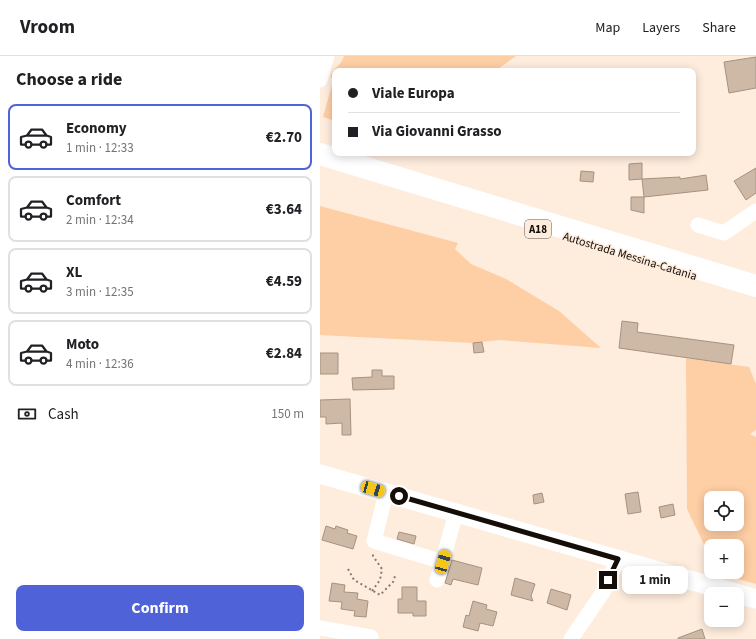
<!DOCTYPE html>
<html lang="en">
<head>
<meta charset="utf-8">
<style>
	body { margin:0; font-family:"Source Sans 3",sans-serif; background:#f6f6f6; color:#202124; height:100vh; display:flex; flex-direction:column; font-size:15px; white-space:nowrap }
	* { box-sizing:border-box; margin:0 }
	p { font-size:13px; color:#757577 }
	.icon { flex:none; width:22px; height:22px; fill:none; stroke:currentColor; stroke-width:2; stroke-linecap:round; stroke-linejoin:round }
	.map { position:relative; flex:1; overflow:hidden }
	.details { display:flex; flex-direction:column; background:#fff; width:320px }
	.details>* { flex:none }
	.guide { position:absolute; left:12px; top:12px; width:364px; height:88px; border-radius:8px; box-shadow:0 2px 10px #0003; display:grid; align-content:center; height:88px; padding:0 16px; background:#fff }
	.buttons { position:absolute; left:384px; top:435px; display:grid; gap:8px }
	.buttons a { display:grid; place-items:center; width:40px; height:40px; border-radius:8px; background:#fff; box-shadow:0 2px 10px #0003; font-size:20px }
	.end { position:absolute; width:18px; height:18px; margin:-9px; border:5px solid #150e08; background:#fff; box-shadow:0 0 0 2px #fff }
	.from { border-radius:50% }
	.bubble { position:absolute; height:28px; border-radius:8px; background:#fff; box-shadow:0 2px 10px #0003; font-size:13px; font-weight:700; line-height:28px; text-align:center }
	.car { position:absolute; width:12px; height:24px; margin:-12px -6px; border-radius:5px; box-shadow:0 0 3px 1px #0007; background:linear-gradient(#f5c518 24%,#345 0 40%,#f5c518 0 76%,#345 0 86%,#f5c518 0) }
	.guide b { display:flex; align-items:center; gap:14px; height:38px; font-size:15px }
	.guide b+b { border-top:1px solid #e0e0e0 }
	.guide i { width:10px; height:10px; background:#202124 }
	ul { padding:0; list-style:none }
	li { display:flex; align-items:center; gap:12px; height:66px; margin:0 8px 6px; padding:0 8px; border:2px solid #e0e0e0; border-radius:8px }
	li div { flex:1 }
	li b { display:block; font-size:15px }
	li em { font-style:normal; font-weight:700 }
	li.current { border-color:#5062d7 }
	li>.icon { width:36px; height:36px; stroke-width:1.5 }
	h2 { padding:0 16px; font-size:18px; line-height:48px }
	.pay { display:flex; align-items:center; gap:10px; height:44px; padding:0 16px; font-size:15px }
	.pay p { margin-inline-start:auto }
	.button { display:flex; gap:8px; margin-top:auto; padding:8px 16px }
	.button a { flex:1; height:46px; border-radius:8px; background:#5062d7; color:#fff; font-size:16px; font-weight:700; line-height:46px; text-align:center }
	header { display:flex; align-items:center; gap:24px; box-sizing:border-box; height:56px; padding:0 20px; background:#fff; border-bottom:1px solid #e0e0e0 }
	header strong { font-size:19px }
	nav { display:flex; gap:22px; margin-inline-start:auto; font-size:14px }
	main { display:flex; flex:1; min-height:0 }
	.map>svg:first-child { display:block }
	.green { fill:#fecea5; fill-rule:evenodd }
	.building { fill:#ceb9a7; stroke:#a69280 }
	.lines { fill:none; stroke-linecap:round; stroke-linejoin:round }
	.path { stroke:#877b70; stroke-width:2; stroke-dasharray:2 3; stroke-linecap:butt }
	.minor { stroke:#fff; stroke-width:15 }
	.major { stroke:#fff; stroke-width:19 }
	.highway { stroke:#fff; stroke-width:22 }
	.route { stroke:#150e08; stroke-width:5 }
	.labels { text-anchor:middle; stroke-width:3; stroke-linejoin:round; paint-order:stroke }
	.shield { fill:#feecdd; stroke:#5b5148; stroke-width:1 }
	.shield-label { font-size:11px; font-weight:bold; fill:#150e08 }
	.street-label { font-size:12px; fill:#150e08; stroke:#feecdd }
</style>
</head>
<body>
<header>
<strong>Vroom</strong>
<nav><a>Map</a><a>Layers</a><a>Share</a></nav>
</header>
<main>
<section class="details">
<h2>Choose a ride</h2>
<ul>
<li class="current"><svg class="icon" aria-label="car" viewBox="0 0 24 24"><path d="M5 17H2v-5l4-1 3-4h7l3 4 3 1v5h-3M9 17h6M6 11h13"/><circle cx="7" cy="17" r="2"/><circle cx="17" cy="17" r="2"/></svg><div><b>Economy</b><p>1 min · 12:33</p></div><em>€2.70</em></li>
<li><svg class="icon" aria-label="car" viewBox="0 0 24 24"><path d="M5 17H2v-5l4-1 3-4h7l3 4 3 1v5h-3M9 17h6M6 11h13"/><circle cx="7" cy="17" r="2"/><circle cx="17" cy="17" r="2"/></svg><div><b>Comfort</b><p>2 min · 12:34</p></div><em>€3.64</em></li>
<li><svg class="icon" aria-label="car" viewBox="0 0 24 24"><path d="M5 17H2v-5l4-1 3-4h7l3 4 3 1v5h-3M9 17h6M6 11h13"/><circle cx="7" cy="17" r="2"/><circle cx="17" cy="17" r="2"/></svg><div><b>XL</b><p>3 min · 12:35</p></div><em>€4.59</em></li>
<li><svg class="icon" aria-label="car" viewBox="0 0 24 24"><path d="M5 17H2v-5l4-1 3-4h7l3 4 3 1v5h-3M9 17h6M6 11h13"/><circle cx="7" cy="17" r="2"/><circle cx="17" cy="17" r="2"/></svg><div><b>Moto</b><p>4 min · 12:36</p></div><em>€2.84</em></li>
</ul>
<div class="pay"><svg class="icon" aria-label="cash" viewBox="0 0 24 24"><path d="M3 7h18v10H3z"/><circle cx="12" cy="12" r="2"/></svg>Cash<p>150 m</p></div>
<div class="button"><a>Confirm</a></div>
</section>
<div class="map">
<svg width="436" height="583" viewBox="0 0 436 583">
	<rect width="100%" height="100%" fill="#feecdd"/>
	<!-- green -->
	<path class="green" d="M24 0H196L175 15H15V65L3 61 14 22 10 21C13 12 22 9 24 0Z
		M0 150 138 187 135 193 151 208 186 223 239 255 281 292 179 284 153 287 0 279Z
		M366 302 429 311 436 328V374L430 378 436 381V528L396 517V516H417V490H391V503L367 453ZM391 442H417V468H391Z"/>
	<!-- building -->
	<path class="building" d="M436 1V32L409 37 404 6Z
		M322 107V123L309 124V108Z
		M436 112V137L426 144 414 125Z
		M261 115 274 116 273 126 260 125Z
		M386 119 388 134 324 141 322 123 360 121V123Z
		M311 141H324V157L311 154Z
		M302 265 318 267 317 276 414 289 411 308 299 292Z
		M162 286 164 296 154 297 153 287Z
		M0 297H18V318H0Z
		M52 314H62V320H74V333L33 334 32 322 52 321Z
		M30 343 31 379H22V367L6 368V361H0V344Z
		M318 436 321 456 308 458 305 438Z
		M222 437 224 446 214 448 213 439Z
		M353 448 355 459 341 462 339 451Z
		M6 470 15 473 16 470 28 474 27 477 37 480 33 493 2 484Z
		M79 476 96 480 94 488 77 483Z
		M132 504 162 512 158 529 133 523 131 529 125 527Z
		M195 522 215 528 211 540 213 545 191 539Z
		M12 527 25 529 24 536 38 537 37 543 48 545 46 561 34 560 35 555 21 553 22 546 9 545Z
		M82 531H97V545H106V560H93V557H78V543H82Z
		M231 533 251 539 247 554 227 547Z
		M153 545 167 549 166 553 177 556 173 570 160 567 158 575 143 571 146 559 149 560Z
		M382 573 385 583H358V582Z"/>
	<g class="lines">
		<!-- path -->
		<path class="path" d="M28 513 34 524 60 539 73 526 75 520
			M52 535 60 524 62 513 53 500V497"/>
		<!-- minor -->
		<path class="minor" d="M0 24 7 0
			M378 169 404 177 436 155
			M66 437 54 485 123 506
			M117 524 136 457
			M0 572 51 581
			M251 583 283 536 298 503"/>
		<!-- major -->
		<path class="major" d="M0 418 436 543"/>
		<!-- highway -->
		<path class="highway" d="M0 98 436 230"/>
	</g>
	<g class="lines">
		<!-- route -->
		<path class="route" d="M79 440 298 503 288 524"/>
	</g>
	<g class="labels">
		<!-- shield labels -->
		<rect class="shield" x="205" y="164" width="26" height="18" rx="3"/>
		<g class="shield-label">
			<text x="218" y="177">A18</text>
		</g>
		<!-- street labels -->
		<g class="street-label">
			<text transform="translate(310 200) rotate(17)" y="4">Autostrada Messina-Catania</text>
		</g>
	</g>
</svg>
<div class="buttons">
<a><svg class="icon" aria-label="locate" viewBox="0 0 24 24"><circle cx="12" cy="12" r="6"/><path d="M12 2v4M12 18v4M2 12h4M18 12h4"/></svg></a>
<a>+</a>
<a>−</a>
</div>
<i class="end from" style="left:79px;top:440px"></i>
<i class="end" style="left:288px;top:524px"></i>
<div class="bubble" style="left:302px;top:510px;width:66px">1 min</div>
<i class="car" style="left:53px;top:433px;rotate:106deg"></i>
<i class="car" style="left:123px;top:506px;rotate:16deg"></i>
<div class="guide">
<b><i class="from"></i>Viale Europa</b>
<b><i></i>Via Giovanni Grasso</b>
</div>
</div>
</main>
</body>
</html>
